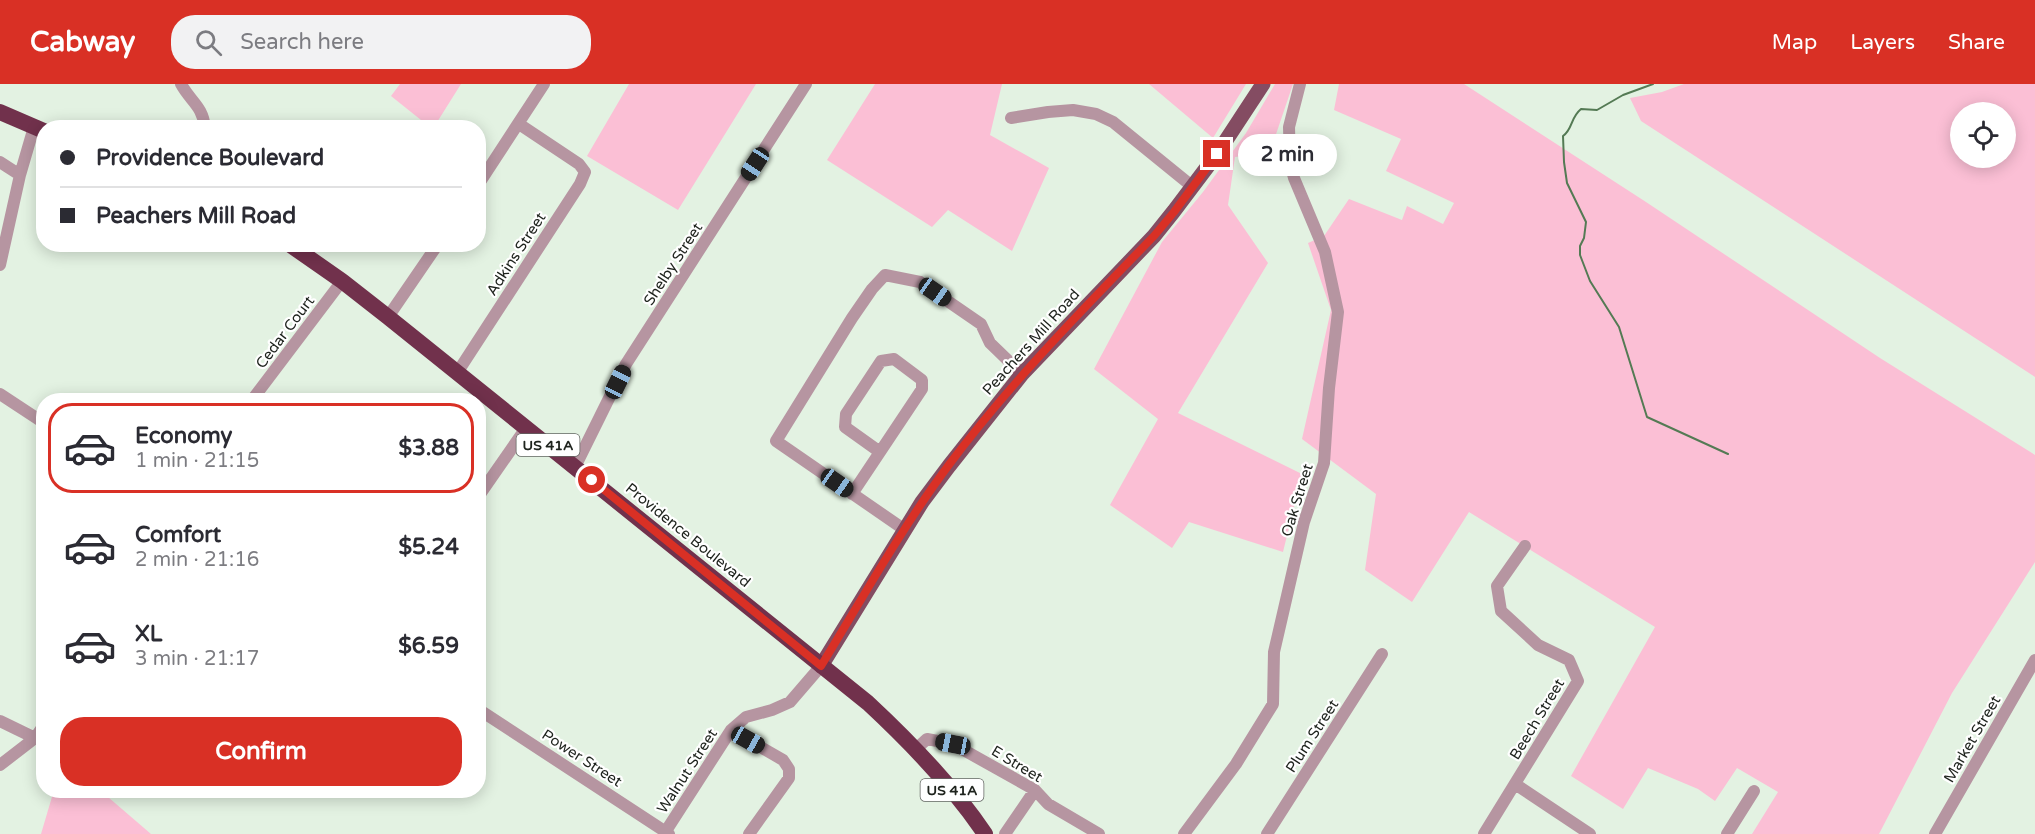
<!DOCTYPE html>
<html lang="en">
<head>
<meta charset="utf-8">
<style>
	body { margin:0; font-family:"Varela Round",sans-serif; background:#f2f2f3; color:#2b2b33; height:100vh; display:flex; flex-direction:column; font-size:22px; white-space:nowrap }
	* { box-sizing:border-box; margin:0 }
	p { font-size:20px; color:#7c7c81 }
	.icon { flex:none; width:33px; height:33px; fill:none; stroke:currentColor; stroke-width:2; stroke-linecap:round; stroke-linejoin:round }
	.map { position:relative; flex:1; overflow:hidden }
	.details { position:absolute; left:36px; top:309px; width:450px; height:405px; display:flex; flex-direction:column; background:#fff; border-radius:24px; box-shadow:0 3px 15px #0003 }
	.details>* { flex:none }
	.hud { position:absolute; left:36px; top:36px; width:450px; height:132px; border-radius:24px; box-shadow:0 3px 15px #0003; display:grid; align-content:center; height:132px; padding:0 24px; background:#fff }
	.fabs { position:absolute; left:1950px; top:18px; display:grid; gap:12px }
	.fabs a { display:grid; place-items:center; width:66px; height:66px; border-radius:50%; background:#fff; box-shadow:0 3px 15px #0003; font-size:30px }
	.end { position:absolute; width:27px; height:27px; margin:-14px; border:8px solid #d93025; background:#fff; box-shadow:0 0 0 3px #fff }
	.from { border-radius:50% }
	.bubble { position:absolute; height:42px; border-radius:21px; background:#fff; box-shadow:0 3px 15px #0003; font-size:20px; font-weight:800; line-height:42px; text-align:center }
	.car { position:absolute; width:18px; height:36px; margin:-18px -9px; border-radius:8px; box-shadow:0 0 4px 2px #0007; background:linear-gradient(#222 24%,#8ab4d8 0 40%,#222 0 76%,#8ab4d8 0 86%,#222 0) }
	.hud b { display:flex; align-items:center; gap:21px; height:57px; font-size:22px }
	.hud b+b { border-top:2px solid #e1e1e2 }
	.hud i { width:15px; height:15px; background:#2b2b33 }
	ul { padding:10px 0 0; list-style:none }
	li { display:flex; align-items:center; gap:18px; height:90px; margin:0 12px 9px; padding:0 12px; border:3px solid transparent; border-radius:24px }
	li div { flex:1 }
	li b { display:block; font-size:22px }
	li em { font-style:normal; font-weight:800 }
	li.active { border-color:#d93025 }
	li>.icon { width:54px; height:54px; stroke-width:1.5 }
	.primary-button { display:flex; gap:12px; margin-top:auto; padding:12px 24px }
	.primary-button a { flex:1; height:69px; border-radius:24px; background:#d93025; color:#fff; font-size:24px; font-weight:800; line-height:69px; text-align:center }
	header { display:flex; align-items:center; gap:36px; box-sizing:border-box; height:84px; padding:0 30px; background:#d93025; color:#fff }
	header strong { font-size:28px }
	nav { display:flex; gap:33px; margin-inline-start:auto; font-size:21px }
	.search { width:420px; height:54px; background:#f2f2f3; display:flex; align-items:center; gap:15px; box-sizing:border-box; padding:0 21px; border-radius:24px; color:#7c7c81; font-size:22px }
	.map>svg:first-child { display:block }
	.green { fill:#fbbfd5; fill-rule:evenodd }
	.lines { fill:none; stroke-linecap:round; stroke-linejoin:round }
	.stream { stroke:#547a54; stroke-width:2 }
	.minor { stroke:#b695a1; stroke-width:12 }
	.major { stroke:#844c62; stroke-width:15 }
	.highway { stroke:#71314c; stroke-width:16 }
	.route { stroke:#d93025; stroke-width:8 }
	.labels { text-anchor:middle; stroke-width:4.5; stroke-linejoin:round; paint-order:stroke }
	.shield { fill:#fff; stroke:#626561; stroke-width:1.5 }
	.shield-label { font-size:14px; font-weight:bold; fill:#1e231d }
	.street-label { font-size:15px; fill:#1e231d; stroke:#fff }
</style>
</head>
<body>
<header>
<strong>Cabway</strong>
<div class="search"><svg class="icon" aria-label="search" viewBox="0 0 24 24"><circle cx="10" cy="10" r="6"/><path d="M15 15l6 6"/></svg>Search here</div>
<nav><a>Map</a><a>Layers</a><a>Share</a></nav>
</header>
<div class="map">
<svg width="2035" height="750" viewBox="0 0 2035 750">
	<rect width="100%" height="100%" fill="#e3f2e2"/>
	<!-- green -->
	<path class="green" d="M400 0H461L434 43 431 44 391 12Z
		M629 0H756L678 126 587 72Z
		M875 0H1002L990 51 1049 84 1012 167 948 126 932 143 827 76Z
		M1149 0H1246L1213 54Z
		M1275 0H1293L1270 68 1235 73 1228 121 1268 179 1178 329 1302 390 1283 468 1189 438 1172 464 1110 421 1158 335 1094 285 1162 158 1203 108 1246 49Z
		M1339 0H1464L1646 118 1880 274 2035 371V478L1952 609 1879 750H1752L1778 708 1737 684 1715 717 1698 705 1648 684 1623 725 1571 692 1655 543 1469 428 1412 518 1365 486 1376 410 1302 355 1331 226 1308 159 1324 152 1349 115 1402 136 1407 122 1443 140 1454 119 1386 87 1401 55 1334 26Z
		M1684 0H2035V293L1641 37 1630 14 1662 8ZM1960 28H2006V74H1960Z
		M54 706 101 707 151 750H41Z"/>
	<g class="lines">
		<!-- stream -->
		<path class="stream" d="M1653 0 1623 11 1597 26 1581 25C1570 34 1573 45 1563 52L1564 78 1567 99 1586 138 1584 154 1580 162V171L1590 197 1619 243 1647 333 1728 370"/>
		<!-- minor -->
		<path class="minor" d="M181 0C190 17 203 22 205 44
			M1011 34 1048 28 1073 26 1096 30 1113 38 1193 103
			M0 78 20 91
			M478 101 544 0
			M0 181 20 91 34 43
			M388 233 438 160
			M457 289 580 100 585 88 579 80 519 40
			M0 310 44 339
			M252 316 342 197
			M575 383 626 280 806 0
			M852 410 922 305V296L894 275 881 277 846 330 845 343 880 368
			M478 413 526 344
			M905 446 776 357 852 234 872 205 885 191 920 198 981 240 990 259 1022 290
			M478 625 669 750
			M0 637 35 654
			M731 646 783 676 789 685V694L749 750
			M915 666 927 655 953 660 1035 706 1048 720 1099 750
			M0 681 35 654 44 641
			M1515 700 1590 750
			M664 750 731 646 746 633 772 626 790 618 821 582
			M1005 750 1035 706
			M1184 750 1236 680 1273 620 1274 568 1304 438 1324 379 1329 304 1338 228 1325 168 1294 94 1290 79 1289 43 1300 0
			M1267 750 1382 570
			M1484 750 1578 597 1569 576 1538 561 1501 527 1497 502 1525 462
			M1727 750 1754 707
			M1935 750 2035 576"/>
		<!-- major -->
		<path class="major" d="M821 582 922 418 949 382 1022 290 1154 152 1174 127 1217 70 1263 0"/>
		<!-- highway -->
		<path class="highway" d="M0 28 44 47
			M289 160 342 197 388 233 868 619C911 659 953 702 985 750"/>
	</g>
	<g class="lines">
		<!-- route -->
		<path class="route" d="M592 396 821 582C862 515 901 445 948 382 1010 299 1082 226 1154 152L1174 128 1217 70"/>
	</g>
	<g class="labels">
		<!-- shield labels -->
		<g class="shield">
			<rect x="516.5" y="350" width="63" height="22" rx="4.5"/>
			<rect x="920.5" y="695" width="63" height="22" rx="4.5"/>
		</g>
		<g class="shield-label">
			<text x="548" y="366">US 41A</text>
			<text x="952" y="711">US 41A</text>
		</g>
		<!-- street labels -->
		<g class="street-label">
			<text transform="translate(516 170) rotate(-57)" y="5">Adkins Street</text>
			<text transform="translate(673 180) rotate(-57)" y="5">Shelby Street</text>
			<text transform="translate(285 248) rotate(-53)" y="5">Cedar Court</text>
			<text transform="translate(1031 258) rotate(-48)" y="5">Peachers Mill Road</text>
			<text transform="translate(1297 416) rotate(-73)" y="5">Oak Street</text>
			<text transform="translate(688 451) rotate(39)" y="5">Providence Boulevard</text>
			<text transform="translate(1537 635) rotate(-59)" y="5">Beech Street</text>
			<text transform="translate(1312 652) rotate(-57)" y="5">Plum Street</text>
			<text transform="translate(1972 655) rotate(-60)" y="5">Market Street</text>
			<text transform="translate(582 674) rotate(33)" y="5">Power Street</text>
			<text transform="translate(1017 680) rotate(31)" y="5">E Street</text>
			<text transform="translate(687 687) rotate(-57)" y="5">Walnut Street</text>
		</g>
	</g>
</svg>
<div class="fabs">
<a><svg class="icon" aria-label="locate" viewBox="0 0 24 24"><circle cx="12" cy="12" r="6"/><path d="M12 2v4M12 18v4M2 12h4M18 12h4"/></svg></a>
</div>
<i class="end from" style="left:592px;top:396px"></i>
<i class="end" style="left:1217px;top:70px"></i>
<div class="bubble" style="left:1238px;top:50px;width:99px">2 min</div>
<i class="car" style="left:755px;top:80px;rotate:213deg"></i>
<i class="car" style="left:935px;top:208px;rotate:125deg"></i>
<i class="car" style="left:618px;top:298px;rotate:26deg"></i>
<i class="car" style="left:837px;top:399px;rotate:125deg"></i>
<i class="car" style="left:748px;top:656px;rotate:119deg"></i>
<i class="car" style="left:953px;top:660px;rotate:281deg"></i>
<div class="hud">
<b><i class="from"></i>Providence Boulevard</b>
<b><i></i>Peachers Mill Road</b>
</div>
<section class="details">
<ul>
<li class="active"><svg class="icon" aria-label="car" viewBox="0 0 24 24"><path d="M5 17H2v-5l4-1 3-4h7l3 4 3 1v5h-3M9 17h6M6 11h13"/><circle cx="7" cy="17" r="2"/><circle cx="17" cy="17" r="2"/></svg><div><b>Economy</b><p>1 min · 21:15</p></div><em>$3.88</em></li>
<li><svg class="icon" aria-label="car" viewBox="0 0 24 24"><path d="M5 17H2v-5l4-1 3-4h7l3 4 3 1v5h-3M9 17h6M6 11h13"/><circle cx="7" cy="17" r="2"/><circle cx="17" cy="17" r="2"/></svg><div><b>Comfort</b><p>2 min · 21:16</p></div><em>$5.24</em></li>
<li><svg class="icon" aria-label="car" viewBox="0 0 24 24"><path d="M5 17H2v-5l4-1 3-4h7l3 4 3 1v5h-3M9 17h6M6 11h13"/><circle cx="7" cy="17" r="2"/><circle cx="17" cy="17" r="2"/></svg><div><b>XL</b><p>3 min · 21:17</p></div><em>$6.59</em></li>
</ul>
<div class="primary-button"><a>Confirm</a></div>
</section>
</div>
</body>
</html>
